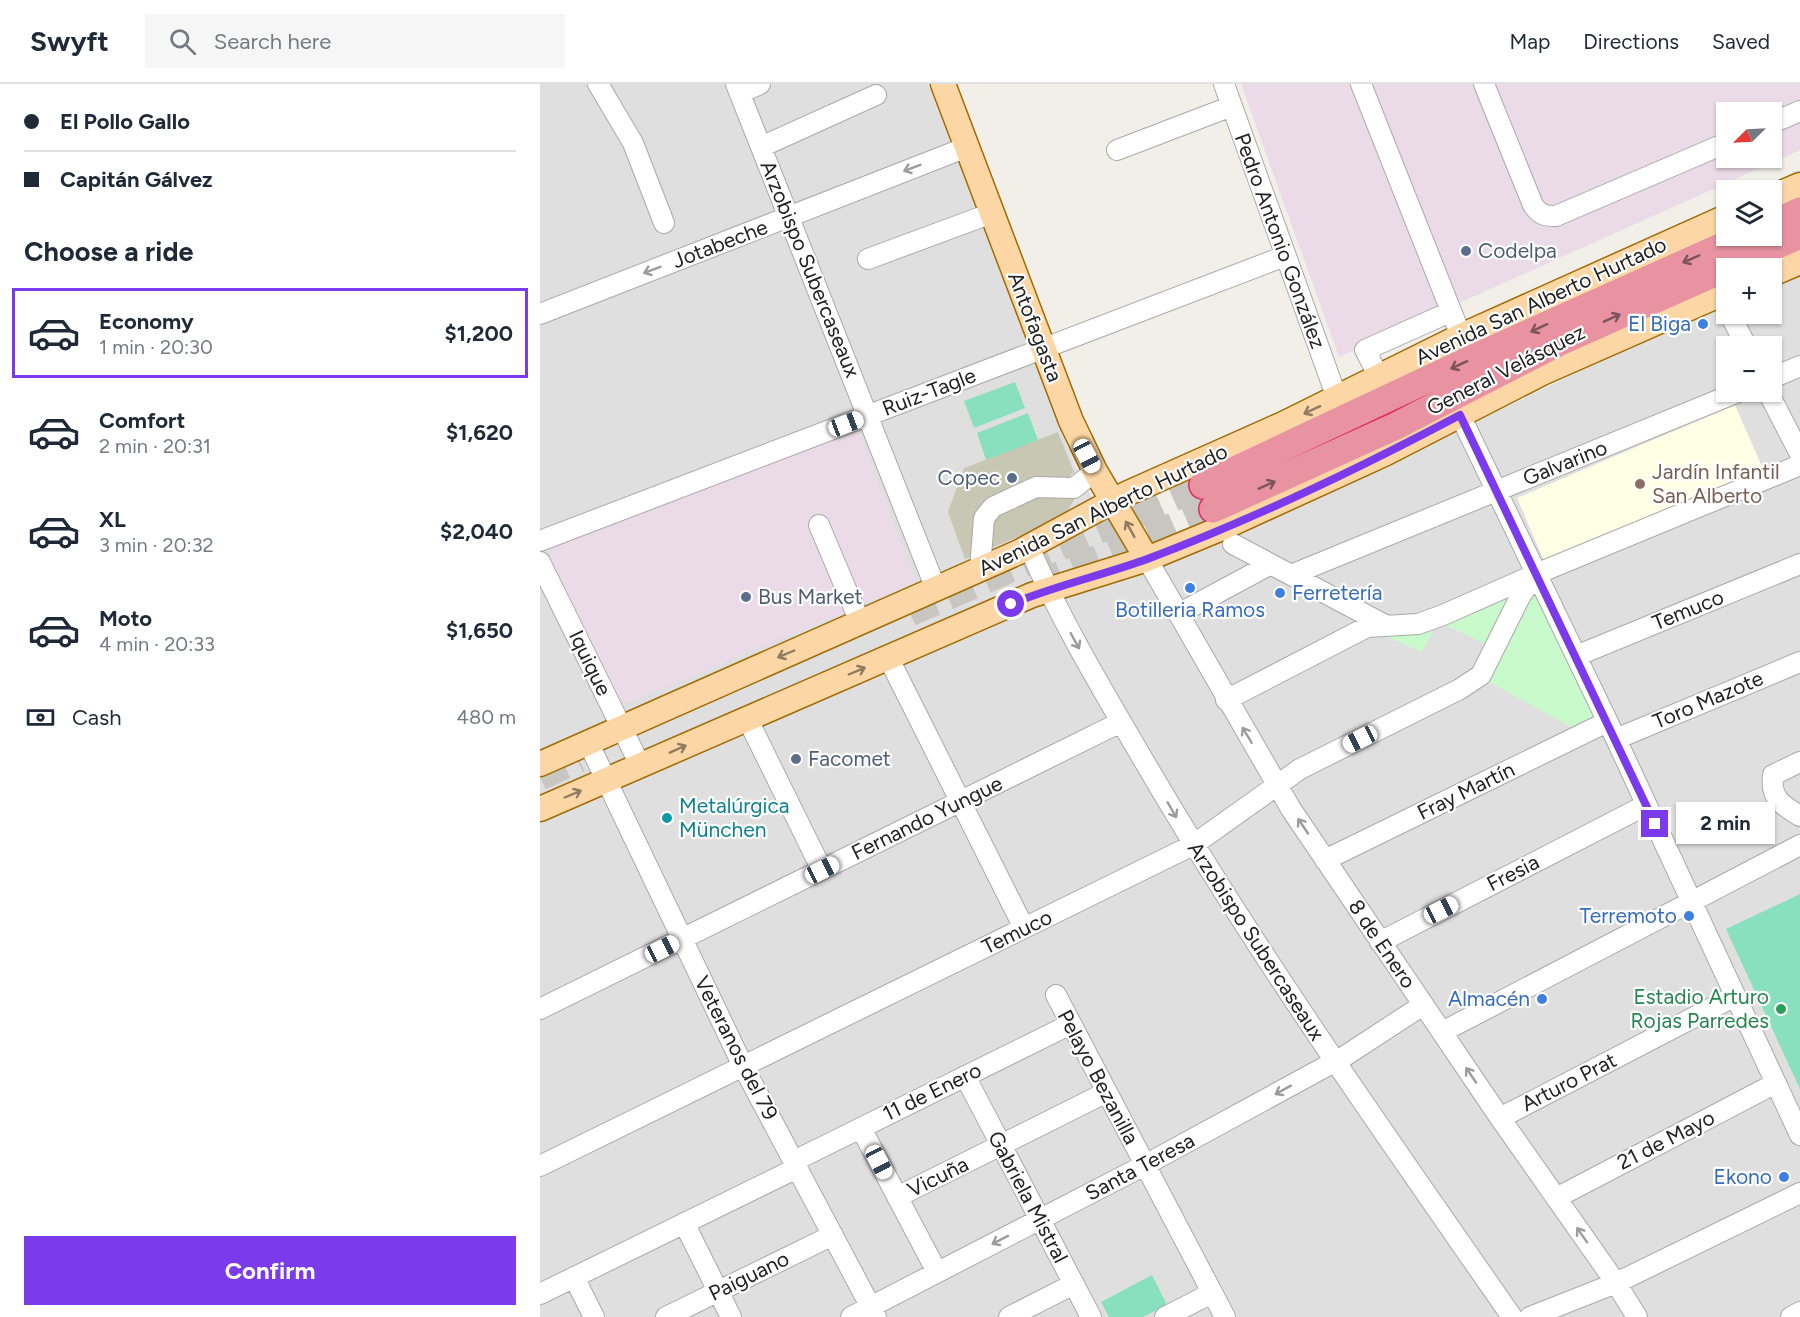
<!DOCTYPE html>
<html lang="en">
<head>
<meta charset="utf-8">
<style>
	body { margin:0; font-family:Figtree,sans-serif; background:#f6f6f7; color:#1f2937; height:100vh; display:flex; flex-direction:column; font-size:22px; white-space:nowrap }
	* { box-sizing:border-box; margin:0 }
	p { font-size:20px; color:#747a83 }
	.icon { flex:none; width:33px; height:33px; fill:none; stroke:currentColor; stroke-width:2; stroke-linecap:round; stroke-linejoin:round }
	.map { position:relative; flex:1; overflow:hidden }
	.side { display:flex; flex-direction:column; background:#fff; width:540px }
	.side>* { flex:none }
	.guide { display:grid; align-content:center; height:132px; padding:0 24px; background:#fff }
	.needle { width:39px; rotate:246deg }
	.controls { position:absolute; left:1176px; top:18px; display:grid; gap:12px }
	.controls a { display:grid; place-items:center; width:66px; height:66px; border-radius:0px; background:#fff; box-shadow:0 2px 4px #0004; font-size:30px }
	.end { position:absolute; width:27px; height:27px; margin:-14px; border:8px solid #7c3aed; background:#fff; box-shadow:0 0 0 3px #fff }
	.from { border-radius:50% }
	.bubble { position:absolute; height:42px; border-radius:0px; background:#fff; box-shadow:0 2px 4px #0004; font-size:20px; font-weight:700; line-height:42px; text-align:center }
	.car { position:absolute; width:18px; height:36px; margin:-18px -9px; border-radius:8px; box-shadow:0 0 4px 2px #0007; background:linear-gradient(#fff 24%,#345 0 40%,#fff 0 76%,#345 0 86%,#fff 0) }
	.guide b { display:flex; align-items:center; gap:21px; height:57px; font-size:22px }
	.guide b+b { border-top:2px solid #e0e1e3 }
	.guide i { width:15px; height:15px; background:#1f2937 }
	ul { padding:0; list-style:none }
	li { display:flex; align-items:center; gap:18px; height:90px; margin:0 12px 9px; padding:0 12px; border:3px solid transparent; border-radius:0px }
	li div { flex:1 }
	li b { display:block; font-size:22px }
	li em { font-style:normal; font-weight:700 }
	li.active { border-color:#7c3aed }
	li>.icon { width:54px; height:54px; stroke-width:1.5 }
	h2 { padding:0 24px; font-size:27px; line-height:72px }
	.pay { display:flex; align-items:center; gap:15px; height:66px; padding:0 24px; font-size:22px }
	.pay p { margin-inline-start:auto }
	.cta { display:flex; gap:12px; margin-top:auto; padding:12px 24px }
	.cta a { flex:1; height:69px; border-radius:0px; background:#7c3aed; color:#fff; font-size:24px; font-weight:700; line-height:69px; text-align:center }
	header { display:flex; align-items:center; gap:36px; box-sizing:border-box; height:84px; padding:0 30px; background:#fff; border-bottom:2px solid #e0e1e3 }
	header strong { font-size:28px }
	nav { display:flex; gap:33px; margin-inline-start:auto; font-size:21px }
	.search { width:420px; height:54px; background:#f6f6f7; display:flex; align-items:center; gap:15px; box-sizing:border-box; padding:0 21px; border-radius:0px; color:#747a83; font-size:22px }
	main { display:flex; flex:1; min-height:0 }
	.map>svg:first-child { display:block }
	.residential { fill:#e0dfdf; fill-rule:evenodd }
	.industrial { fill:#ebdbe8; fill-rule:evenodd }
	.education { fill:#ffffe5 }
	.construction { fill:#c7c7b4 }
	.park { fill:#c8facc }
	.pitch { fill:#88e0be }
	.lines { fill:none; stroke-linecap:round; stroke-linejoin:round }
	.highway-tunnel { stroke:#c8c6c1; stroke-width:27; stroke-dasharray:27 14; stroke-linecap:butt }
	.minor-casing { stroke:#a9a9a9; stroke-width:22 }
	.major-casing { stroke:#a06b00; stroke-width:27 }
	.highway-casing { stroke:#dc2a67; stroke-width:30 }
	.minor { stroke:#fff; stroke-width:20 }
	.major { stroke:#fcd6a4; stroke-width:24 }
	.highway { stroke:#e892a2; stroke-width:27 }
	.oneway { stroke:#9c9c9c }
	.oneway2 { stroke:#7b545c }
	.oneway3 { stroke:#8f7c63 }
	.route { stroke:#7c3aed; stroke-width:8 }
	.service-dot { fill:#5c6f8a; stroke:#fff; stroke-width:2 }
	.shop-dot { fill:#3f7fe0; stroke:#fff; stroke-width:2 }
	.education-dot { fill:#8d6e63; stroke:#fff; stroke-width:2 }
	.culture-dot { fill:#0f9aa8; stroke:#fff; stroke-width:2 }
	.leisure-dot { fill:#2e9e5b; stroke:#fff; stroke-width:2 }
	.labels { text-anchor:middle; stroke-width:4.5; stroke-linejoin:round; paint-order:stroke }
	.street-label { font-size:21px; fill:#222; stroke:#fff }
	.service-label { font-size:21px; fill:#4e5e75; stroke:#fff; text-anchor:start }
	.shop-label { font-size:21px; fill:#366cbe; stroke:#fff; text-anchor:end }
	.education-label { font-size:21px; fill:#785e54; stroke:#fff; text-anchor:start }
	.culture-label { font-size:21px; fill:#0d838f; stroke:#fff; text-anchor:start }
	.leisure-label { font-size:21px; fill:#27864d; stroke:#fff; text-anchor:end }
</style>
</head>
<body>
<header>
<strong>Swyft</strong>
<div class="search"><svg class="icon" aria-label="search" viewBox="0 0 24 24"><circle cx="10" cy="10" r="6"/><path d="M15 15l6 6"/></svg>Search here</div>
<nav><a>Map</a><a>Directions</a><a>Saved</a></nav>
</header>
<main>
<section class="side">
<div class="guide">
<b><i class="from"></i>El Pollo Gallo</b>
<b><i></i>Capitán Gálvez</b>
</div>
<h2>Choose a ride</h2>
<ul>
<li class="active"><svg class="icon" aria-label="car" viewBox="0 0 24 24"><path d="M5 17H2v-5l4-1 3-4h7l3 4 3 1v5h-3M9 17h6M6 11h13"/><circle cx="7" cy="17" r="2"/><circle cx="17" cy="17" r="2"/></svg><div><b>Economy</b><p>1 min · 20:30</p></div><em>$1,200</em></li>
<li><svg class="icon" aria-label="car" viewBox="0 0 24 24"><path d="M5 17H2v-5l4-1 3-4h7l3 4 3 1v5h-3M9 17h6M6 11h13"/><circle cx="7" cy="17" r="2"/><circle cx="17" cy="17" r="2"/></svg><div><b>Comfort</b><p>2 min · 20:31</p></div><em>$1,620</em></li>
<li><svg class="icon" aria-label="car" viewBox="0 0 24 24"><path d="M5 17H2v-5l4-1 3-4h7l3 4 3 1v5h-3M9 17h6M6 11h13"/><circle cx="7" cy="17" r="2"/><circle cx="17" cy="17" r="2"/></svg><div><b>XL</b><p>3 min · 20:32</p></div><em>$2,040</em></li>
<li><svg class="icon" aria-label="car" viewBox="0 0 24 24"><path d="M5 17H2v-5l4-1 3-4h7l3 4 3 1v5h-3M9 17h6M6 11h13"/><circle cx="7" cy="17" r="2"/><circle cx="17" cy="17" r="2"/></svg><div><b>Moto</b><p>4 min · 20:33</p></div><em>$1,650</em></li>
</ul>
<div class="pay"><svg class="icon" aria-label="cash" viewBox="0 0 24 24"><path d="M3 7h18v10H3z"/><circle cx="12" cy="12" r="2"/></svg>Cash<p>480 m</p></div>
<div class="cta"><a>Confirm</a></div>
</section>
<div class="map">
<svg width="1260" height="1233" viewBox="0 0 1260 1233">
	<rect width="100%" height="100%" fill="#f2efe9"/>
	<!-- residential -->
	<path class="residential" d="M0 0H388L534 380 595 492 797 404 1186 217V230H1232V197L1260 186V1233H0ZM1186 262H1232V308H1186Z"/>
	<!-- industrial -->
	<path class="industrial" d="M701 0H1260V66L799 273ZM1186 28H1232V74H1186Z
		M318 348 376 498 88 619 78 616 10 473 16 460Z"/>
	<!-- education -->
	<path class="education" d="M1195 321 1223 385 1005 479 977 414Z"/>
	<!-- construction -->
	<path class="construction" d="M518 348 534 388 530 391 537 411 523 434 425 475 408 428 424 384Z"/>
	<!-- park -->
	<path class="park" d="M995 509 1001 512 1056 632 1052 638 1036 646 944 595 958 566 905 541 894 545 882 568 838 549 936 520Z"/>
	<!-- pitch -->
	<path class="pitch" d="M475 298 485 324 434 344 424 317Z
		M488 329 498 356 446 376 437 349Z
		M1260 810V1005L1186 845Z
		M612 1191 627 1221 603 1233H569L561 1218Z"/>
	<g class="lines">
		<!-- highway-tunnel -->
		<path class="highway-tunnel" d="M496 501 673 425
			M370 529 663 401
			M0 693 39 675"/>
		<!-- minor casing -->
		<g class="minor-casing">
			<path id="minor" d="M58 0 93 59 124 139
				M196 0 396 505
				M684 0 797 314
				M821 0 921 252
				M944 0 993 121C1000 131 1004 132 1016 132L1186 59
				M200 9 220 0
				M1232 39 1260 27
				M221 63 336 11
				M577 66 692 22
				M328 175 452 129
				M0 230 427 63
				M1190 230 1206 262
				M839 293 825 266 910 228
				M1232 294 1260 282
				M1228 308 1260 370
				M920 331 1076 655 1260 1051
				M279 441 320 538
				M0 457 745 172
				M693 460 845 541
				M489 463C521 537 563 607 604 677 716 869 845 1050 972 1233
				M607 475 751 725 960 1034 1076 1199 1097 1233
				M0 478 100 681
				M440 485 444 434 453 423 496 403 534 404 555 387
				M751 491 1198 308
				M638 530 731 480
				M1036 572 1260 480
				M348 573 484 844
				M686 616 827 543 878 540 903 531 996 490 1260 381
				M207 634 282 786
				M1076 655 1260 578
				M48 658 203 982 336 1233
				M1260 678 1233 691C1230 715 1242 721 1260 732
				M785 776 1067 638
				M840 858 1106 721
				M516 911 685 1233
				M0 925 581 638
				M902 948 1260 761
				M425 992 551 1233
				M960 1034 1195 912
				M321 1044 397 1188
				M254 1077 531 940
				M0 1082 653 761 760 685 920 605 941 591 981 511 996 490
				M357 1113 567 1008
				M1016 1114 1236 999
				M144 1139 191 1233
				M34 1193 54 1233
				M0 1210 257 1084
				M126 1233 293 1151
				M311 1233 605 1081 805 972 883 921
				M469 1233 534 1200
				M625 1233 672 1209
				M990 1233 1076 1199 1260 1109
				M1251 1233 1260 1228"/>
		</g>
		<!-- major casing -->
		<g class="major-casing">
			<path id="major" d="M403 0 531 337 555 387 607 475
				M1232 113 1260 101
				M1232 190 1260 178
				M0 680 479 468 586 410 741 341 921 252 1186 133
				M0 725 492 511 607 475 682 444 844 370 1002 289 1186 208"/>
		</g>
		<!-- highway casing -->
		<g class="highway-casing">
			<path id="highway" d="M1232 140 1260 127
				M663 401 931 275 1205 152
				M673 425 856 342 1020 258 1260 151"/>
		</g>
		<!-- minor -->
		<use href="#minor" class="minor"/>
		<!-- major -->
		<use href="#major" class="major"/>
		<!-- highway -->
		<use href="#highway" class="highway"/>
	</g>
	<!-- one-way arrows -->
	<defs><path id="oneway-shaft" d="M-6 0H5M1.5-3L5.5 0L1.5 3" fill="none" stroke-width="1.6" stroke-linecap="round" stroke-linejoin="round" transform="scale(1.5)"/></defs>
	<g class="oneway">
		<use href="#oneway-shaft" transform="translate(372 84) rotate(159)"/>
		<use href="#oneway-shaft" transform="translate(112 186) rotate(159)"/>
		<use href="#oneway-shaft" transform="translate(535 557) rotate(61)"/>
		<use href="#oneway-shaft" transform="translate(707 651) rotate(-121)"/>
		<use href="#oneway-shaft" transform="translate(632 726) rotate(60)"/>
		<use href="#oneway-shaft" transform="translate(763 742) rotate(-124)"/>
		<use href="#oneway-shaft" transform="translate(931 991) rotate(-124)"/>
		<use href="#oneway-shaft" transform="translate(743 1006) rotate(151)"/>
		<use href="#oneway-shaft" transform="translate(1042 1151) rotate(-125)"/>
		<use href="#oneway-shaft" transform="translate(460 1156) rotate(153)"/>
	</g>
	<g class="oneway2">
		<use href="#oneway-shaft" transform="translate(1151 175) rotate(156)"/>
		<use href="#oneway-shaft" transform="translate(1072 234) rotate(-24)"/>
		<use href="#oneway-shaft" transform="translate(999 244) rotate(155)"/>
		<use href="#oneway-shaft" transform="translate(919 281) rotate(155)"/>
		<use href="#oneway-shaft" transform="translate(727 401) rotate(-24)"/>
	</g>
	<g class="oneway3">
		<use href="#oneway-shaft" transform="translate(772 326) rotate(155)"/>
		<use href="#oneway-shaft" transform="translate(590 445) rotate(-119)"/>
		<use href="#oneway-shaft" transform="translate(246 570) rotate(157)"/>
		<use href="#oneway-shaft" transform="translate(317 587) rotate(-23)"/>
		<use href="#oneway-shaft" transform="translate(138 665) rotate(-24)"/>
		<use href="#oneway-shaft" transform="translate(33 710) rotate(-23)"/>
	</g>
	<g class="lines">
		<!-- route -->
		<path class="route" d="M471 520C517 501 564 491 610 474 716 434 820 384 920 331L1115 740"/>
	</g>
	<!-- markers -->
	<g class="service-dot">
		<circle cx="926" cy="167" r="6"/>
		<circle cx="472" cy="394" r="6"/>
		<circle cx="206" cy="513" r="6"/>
		<circle cx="256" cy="675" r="6"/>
	</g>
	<g class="shop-dot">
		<circle cx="1163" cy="240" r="6"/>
		<circle cx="650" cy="504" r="6"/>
		<circle cx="740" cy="509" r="6"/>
		<circle cx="1149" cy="832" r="6"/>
		<circle cx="1002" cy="915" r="6"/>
		<circle cx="1244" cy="1093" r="6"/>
	</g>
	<circle class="education-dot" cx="1100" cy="400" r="6"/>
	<circle class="culture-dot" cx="127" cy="734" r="6"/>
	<circle class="leisure-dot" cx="1241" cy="925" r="6"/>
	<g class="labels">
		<!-- street labels -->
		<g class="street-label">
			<text transform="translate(740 157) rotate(70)" y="7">Pedro Antonio González</text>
			<text transform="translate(180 160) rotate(-21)" y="7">Jotabeche</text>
			<text transform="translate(270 185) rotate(68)" y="7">Arzobispo Subercaseaux</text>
			<text transform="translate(1001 217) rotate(-25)" y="7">Avenida San Alberto Hurtado</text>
			<text transform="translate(495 243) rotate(69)" y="7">Antofagasta</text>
			<text transform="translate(966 286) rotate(-27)" y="7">General Velásquez</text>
			<text transform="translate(389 308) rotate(-21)" y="7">Ruiz-Tagle</text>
			<text transform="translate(1025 379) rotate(-22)" y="7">Galvarino</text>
			<text transform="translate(563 426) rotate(-26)" y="7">Avenida San Alberto Hurtado</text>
			<text transform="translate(1148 526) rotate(-22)" y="7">Temuco</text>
			<text transform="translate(50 579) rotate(64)" y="7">Iquique</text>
			<text transform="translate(1168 616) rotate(-23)" y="7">Toro Mazote</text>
			<text transform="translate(926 707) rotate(-26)" y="7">Fray Martín</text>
			<text transform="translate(387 734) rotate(-26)" y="7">Fernando Yungue</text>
			<text transform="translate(973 789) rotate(-27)" y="7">Fresia</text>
			<text transform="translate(477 848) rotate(-26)" y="7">Temuco</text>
			<text transform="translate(716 857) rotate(57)" y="7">Arzobispo Subercaseaux</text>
			<text transform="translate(842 860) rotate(56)" y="7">8 de Enero</text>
			<text transform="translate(196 964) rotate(63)" y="7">Veteranos del 79</text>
			<text transform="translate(558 993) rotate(62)" y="7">Pelayo Bezanilla</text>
			<text transform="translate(1029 998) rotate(-27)" y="7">Arturo Prat</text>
			<text transform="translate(392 1008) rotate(-26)" y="7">11 de Enero</text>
			<text transform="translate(1126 1056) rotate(-27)" y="7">21 de Mayo</text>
			<text transform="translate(600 1083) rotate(-28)" y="7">Santa Teresa</text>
			<text transform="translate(398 1093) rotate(-26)" y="7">Vicuña</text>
			<text transform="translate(488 1113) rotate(62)" y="7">Gabriela Mistral</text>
			<text transform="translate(209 1192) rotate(-26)" y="7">Paiguano</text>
		</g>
		<!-- service labels -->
		<g class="service-label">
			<text x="938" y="174">Codelpa</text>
			<text x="460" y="401" text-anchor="end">Copec</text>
			<text x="218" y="520">Bus Market</text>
			<text x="268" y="682">Facomet</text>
		</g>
		<!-- shop labels -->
		<g class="shop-label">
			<text x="1151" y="247">El Biga</text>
			<text x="752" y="516" text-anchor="start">Ferretería</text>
			<text x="650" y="533" text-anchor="middle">Botilleria Ramos</text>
			<text x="1137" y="839">Terremoto</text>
			<text x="990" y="922">Almacén</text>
			<text x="1232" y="1100">Ekono</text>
		</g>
		<!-- education labels -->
		<g class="education-label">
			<text x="1112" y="395">Jardín Infantil<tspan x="1112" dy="24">San Alberto</tspan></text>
		</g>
		<!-- culture labels -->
		<g class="culture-label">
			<text x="139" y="729">Metalúrgica<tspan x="139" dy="24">München</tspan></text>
		</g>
		<!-- leisure labels -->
		<g class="leisure-label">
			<text x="1229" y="920">Estadio Arturo<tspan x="1229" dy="24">Rojas Parredes</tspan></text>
		</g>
	</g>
</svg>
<div class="controls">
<a><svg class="needle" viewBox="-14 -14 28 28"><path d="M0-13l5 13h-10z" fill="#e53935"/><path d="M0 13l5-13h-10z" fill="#747a83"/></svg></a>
<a><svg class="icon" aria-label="layers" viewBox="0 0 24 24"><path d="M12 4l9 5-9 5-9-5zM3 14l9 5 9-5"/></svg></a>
<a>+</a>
<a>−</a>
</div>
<i class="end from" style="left:471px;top:520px"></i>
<i class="end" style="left:1115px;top:740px"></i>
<div class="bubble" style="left:1136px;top:718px;width:99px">2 min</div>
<i class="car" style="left:306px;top:340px;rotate:69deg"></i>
<i class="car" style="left:547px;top:372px;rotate:152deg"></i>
<i class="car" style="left:820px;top:655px;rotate:243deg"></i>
<i class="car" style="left:282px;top:786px;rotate:63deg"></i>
<i class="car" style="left:901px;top:826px;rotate:63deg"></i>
<i class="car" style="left:122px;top:865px;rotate:63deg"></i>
<i class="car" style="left:339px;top:1078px;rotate:152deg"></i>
</div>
</main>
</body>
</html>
